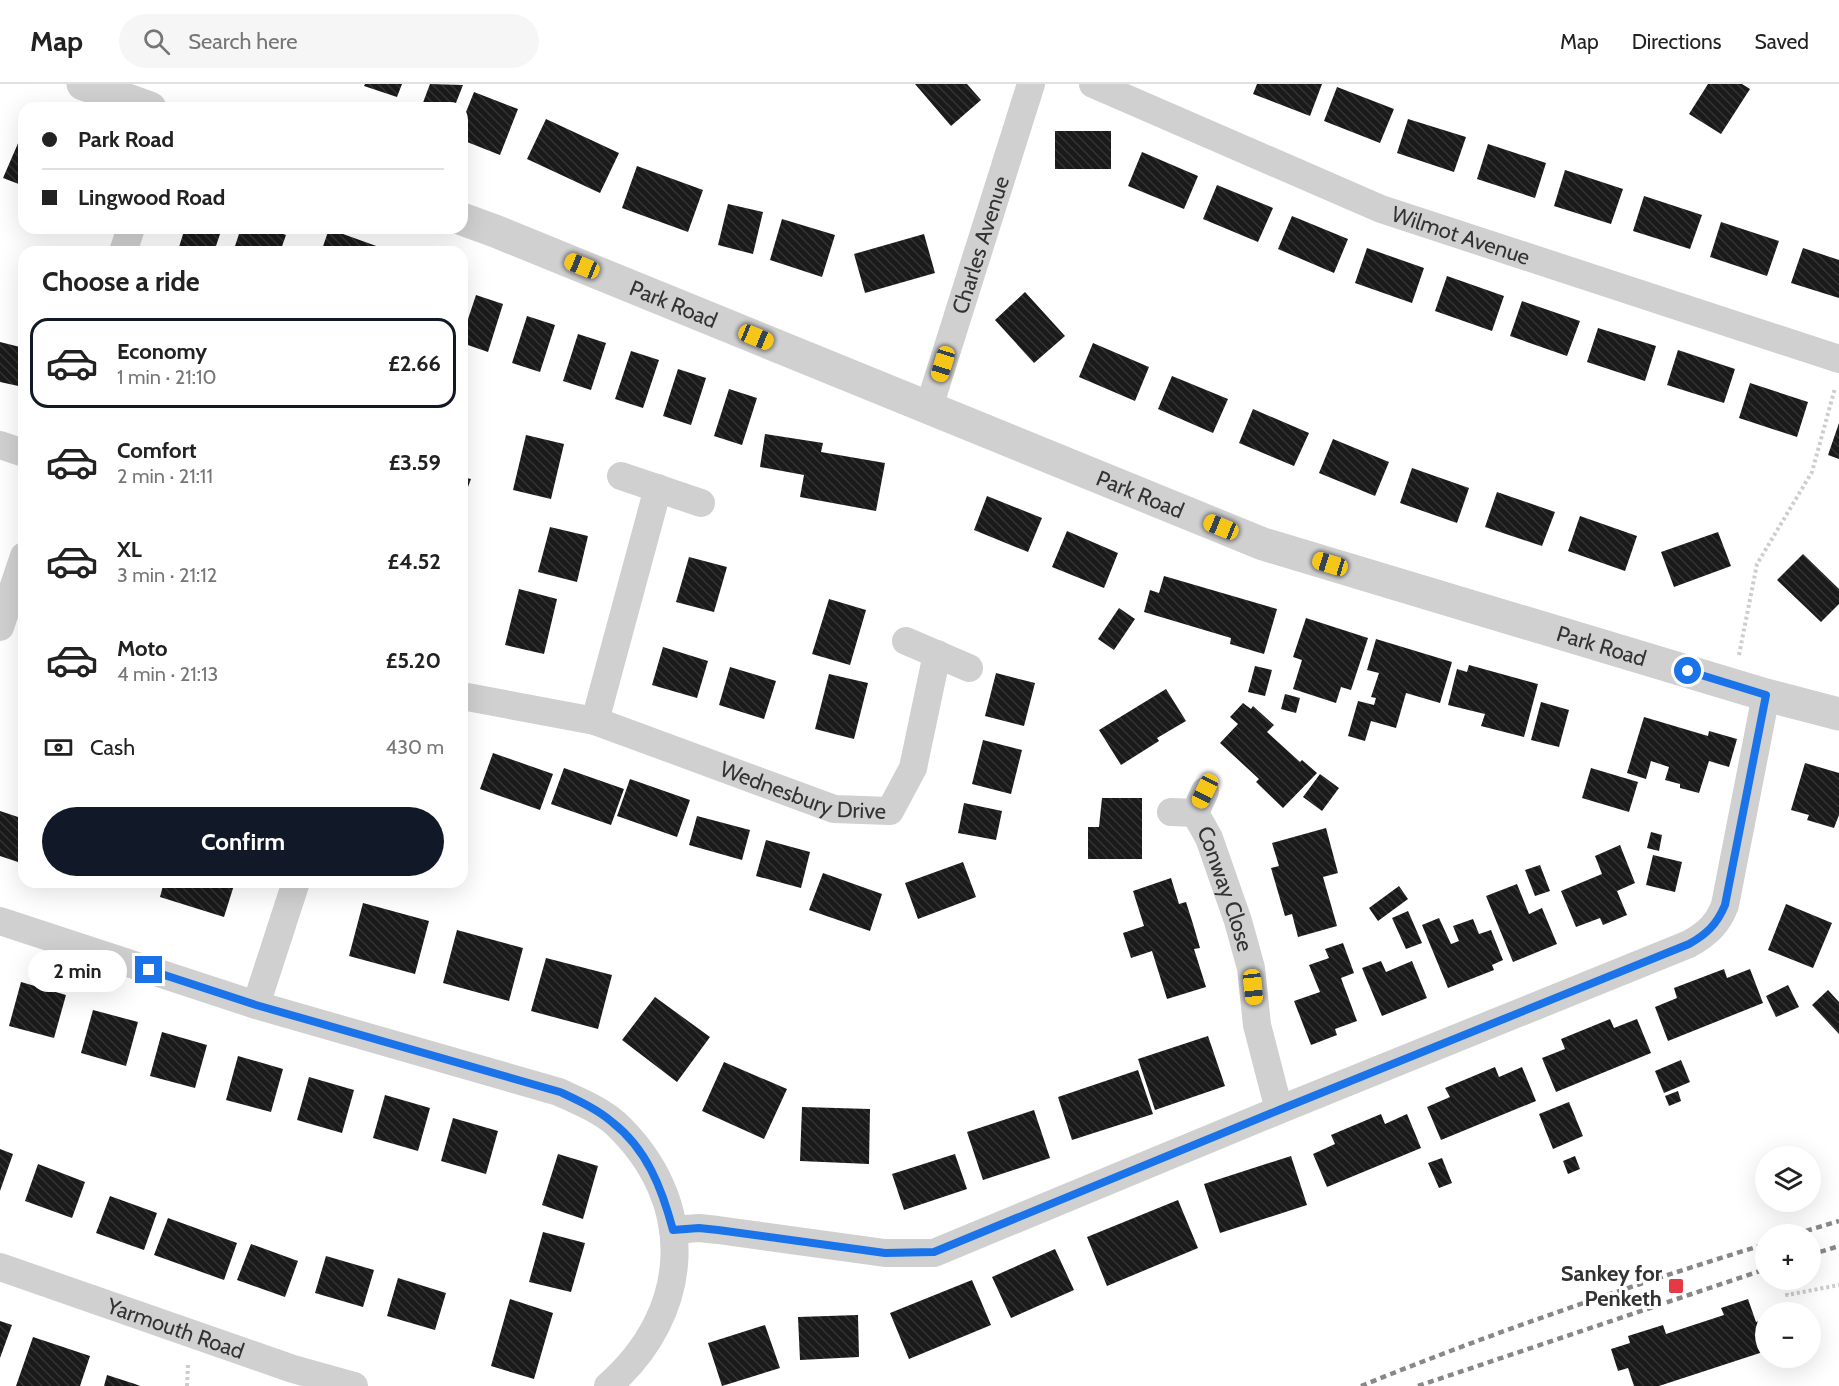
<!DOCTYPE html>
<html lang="en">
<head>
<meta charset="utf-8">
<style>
	body { margin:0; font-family:Cabin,sans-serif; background:#f6f6f6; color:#222; height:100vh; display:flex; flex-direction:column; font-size:22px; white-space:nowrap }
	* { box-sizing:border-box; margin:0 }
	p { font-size:20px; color:#767676 }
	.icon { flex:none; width:33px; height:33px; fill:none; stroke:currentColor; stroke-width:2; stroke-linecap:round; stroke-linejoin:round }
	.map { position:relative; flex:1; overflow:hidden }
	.details { position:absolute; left:18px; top:162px; width:450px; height:642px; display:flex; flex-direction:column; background:#fff; border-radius:18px; box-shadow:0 6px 24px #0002 }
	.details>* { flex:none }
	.top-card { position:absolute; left:18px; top:18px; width:450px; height:132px; border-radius:18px; box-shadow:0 6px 24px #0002; display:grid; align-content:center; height:132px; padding:0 24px; background:#fff }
	.fabs { position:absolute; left:1755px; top:1062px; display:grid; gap:12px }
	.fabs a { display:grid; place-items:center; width:66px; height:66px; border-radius:50%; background:#fff; box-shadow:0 6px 24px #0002; font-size:30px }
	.end { position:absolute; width:27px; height:27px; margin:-14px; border:8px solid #1a73e8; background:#fff; box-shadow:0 0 0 3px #fff }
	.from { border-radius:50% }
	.bubble { position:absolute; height:42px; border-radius:21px; background:#fff; box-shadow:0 6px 24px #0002; font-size:20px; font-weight:700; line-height:42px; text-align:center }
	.car { position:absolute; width:18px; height:36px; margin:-18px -9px; border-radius:8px; box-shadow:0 0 4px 2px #0007; background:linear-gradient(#f5c518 24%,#345 0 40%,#f5c518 0 76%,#345 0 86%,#f5c518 0) }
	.top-card b { display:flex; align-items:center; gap:21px; height:57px; font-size:22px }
	.top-card b+b { border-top:2px solid #e0e0e0 }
	.top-card i { width:15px; height:15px; background:#222 }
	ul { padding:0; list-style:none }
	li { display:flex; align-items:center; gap:18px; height:90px; margin:0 12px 9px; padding:0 12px; border:3px solid transparent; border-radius:18px }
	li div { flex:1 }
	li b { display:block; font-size:22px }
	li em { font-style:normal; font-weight:700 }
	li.on { border-color:#111827 }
	li>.icon { width:54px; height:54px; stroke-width:1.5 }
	h2 { padding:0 24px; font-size:27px; line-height:72px }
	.pay { display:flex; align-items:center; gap:15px; height:66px; padding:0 24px; font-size:22px }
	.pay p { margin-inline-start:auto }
	.primary-button { display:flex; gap:12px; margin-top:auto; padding:12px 24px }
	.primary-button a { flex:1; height:69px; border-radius:36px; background:#111827; color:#fff; font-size:24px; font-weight:700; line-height:69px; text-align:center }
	header { display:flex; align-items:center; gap:36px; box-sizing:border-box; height:84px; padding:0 30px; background:#fff; border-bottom:2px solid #e0e0e0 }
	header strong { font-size:28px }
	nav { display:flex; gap:33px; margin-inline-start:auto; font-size:21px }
	.search { width:420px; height:54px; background:#f6f6f6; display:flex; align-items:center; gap:15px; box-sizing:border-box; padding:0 21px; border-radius:33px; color:#767676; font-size:22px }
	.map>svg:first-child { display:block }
	.building { fill:url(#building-back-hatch) }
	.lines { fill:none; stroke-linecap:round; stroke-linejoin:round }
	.path { stroke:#cdcdcd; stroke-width:4; stroke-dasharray:3 3; stroke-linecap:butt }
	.minor { stroke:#d0d0d0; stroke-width:28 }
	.tertiary { stroke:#d0d0d0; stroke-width:33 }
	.rail { stroke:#888; stroke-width:4.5; stroke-dasharray:6 4.5; stroke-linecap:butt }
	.route { stroke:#1a73e8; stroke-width:8 }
	.poi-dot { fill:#e63946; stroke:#fff; stroke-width:2 }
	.labels { text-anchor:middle; stroke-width:6; stroke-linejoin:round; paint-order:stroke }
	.street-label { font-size:22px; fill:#333; stroke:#fff }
	.poi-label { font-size:22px; font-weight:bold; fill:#333; stroke:#fff; text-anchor:end }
</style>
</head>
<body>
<header>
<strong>Map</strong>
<div class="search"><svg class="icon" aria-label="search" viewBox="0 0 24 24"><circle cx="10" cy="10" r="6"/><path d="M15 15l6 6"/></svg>Search here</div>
<nav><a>Map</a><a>Directions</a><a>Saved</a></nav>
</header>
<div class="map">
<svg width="1839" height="1302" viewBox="0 0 1839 1302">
	<defs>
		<pattern id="building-back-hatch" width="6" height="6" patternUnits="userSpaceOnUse" patternTransform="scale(1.5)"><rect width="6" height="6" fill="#1a1a1a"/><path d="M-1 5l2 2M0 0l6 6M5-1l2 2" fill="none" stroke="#333"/></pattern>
	</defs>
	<rect width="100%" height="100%" fill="#fff"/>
	<!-- building -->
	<path class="building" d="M365 0H402L397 13 364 2Z
		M430 0 463 1 454 24H421Z
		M915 0H967L981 16 951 42Z
		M1257 0H1322L1310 32 1253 10Z
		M1708 0H1742L1750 5 1721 50 1689 30Z
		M1337 3 1394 25 1380 59 1324 37Z
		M474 8 518 25 500 71 462 56V38Z
		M546 35 619 69 600 109 527 75Z
		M1408 35 1466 53 1454 88 1397 69Z
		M1055 47H1111V85H1055Z
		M19 57 24 59V102L3 94Z
		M1488 60 1546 79 1535 114 1477 95Z
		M1142 68 1198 92 1184 125 1128 102Z
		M637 82 703 106 688 148 622 124Z
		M1565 86 1623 105 1611 140 1554 122Z
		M1217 101 1273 124 1258 158 1203 135Z
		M1644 112 1702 131 1690 165 1633 147Z
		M728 120 763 128 753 170 718 161Z
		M1292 132 1348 155 1334 189 1278 165Z
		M782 135 835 151 822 193 770 176Z
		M1721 138 1779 157 1767 192 1710 173Z
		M185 144H222L214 168H195L179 163Z
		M241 144H266L286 151 280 168H233Z
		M329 145 393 168H321Z
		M924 150 935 189 865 209 854 170Z
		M1367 164 1424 184 1412 219 1355 199Z
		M1803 164 1839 176V214L1791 199Z
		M1447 192 1504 212 1492 247 1435 227Z
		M1025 208 1065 252 1034 279 995 236Z
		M476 211 503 220 488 268 462 259V253Z
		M1522 217 1580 237 1567 272 1510 252Z
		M527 232 555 241 540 288 512 279Z
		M1598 244 1656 262 1645 297 1587 278Z
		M578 250 606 259 591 306 563 297Z
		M0 258 24 264 23 303 0 298Z
		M1093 259 1149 283 1135 317 1079 293Z
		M1678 266 1735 285 1724 319 1667 301Z
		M631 267 659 276 643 324 615 315Z
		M678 285 706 294 691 341 663 332Z
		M1172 292 1228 315 1213 349 1158 325Z
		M1750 299 1808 318 1797 353 1739 334Z
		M729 305 757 314 742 361 714 352Z
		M1253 325 1309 349 1294 382 1239 359Z
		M1839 339V375L1828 371Z
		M765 350 823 359 821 368 885 379 876 427 800 413 804 391 760 383Z
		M526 351 564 360 551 415 513 406Z
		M1333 355 1389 378 1375 412 1319 389Z
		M1412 384 1469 404 1457 439 1400 419Z
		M462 393 471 395 462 419Z
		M1497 408 1555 428 1542 462 1485 443Z
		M987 412 1042 434 1028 468 974 446Z
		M1580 432 1637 452 1625 487 1568 467Z
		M550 443 588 452 577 498 538 488Z
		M1067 447 1118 469 1104 504 1052 483Z
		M1718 448 1731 482 1674 503 1661 468Z
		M1803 470 1839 505V520L1821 538 1777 496Z
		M689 473 727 483 714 528 676 518Z
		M1164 492 1277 525 1264 570 1230 560 1231 554 1144 528 1150 506 1159 509Z
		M519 505 557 515 544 570 505 561Z
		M829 515 866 526 850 581 812 570Z
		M1119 524 1135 535 1114 566 1098 555Z
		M1306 534 1368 554 1351 606 1341 603 1336 619 1293 605 1302 576 1293 573Z
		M1376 555 1452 578 1440 619 1406 609 1396 644 1371 637 1365 657 1348 652 1358 617 1374 621 1376 614 1371 613 1379 589 1367 586Z
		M663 563 708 577 697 614 652 601Z
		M1469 581 1538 600 1524 653 1481 642 1485 630 1448 621 1457 585 1467 588Z
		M1255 582 1272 586 1265 612 1248 608Z
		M730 583 776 597 764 635 719 621Z
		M996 589 1035 599 1024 642 985 632Z
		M829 590 868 599 854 655 815 645Z
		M1166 605 1186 637 1157 654 1159 657 1121 681 1099 646Z
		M1285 610 1300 614 1296 629 1281 625Z
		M1541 618 1569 626 1559 663 1531 656Z
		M1243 619 1251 625 1253 622 1274 641 1267 648 1300 678 1302 676 1317 689 1283 724 1256 698 1259 695 1220 659 1238 640 1230 633Z
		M1644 633 1708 652 1709 647 1737 655 1729 683 1709 677 1699 709 1680 704V700L1665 696 1669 683 1651 677 1646 695 1627 689Z
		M983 656 1022 666 1011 710 972 700Z
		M493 669 553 690 540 726 480 705Z
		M1805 679 1839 689V731L1834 744 1807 736 1809 731 1791 726Z
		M564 684 624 705 611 741 551 720Z
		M1591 684 1638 698 1629 728 1582 714Z
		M1320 690 1339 704 1322 727 1303 713Z
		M630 695 690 716 677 753 617 732Z
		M1102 714H1142V775H1088V743H1099Z
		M964 719 1002 727 996 756 958 749Z
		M0 727 24 735V780L0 772Z
		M697 732 750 746 742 776 689 761Z
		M1326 744 1338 789 1323 793 1337 842 1298 853 1292 830 1285 832 1271 784 1279 782 1272 759Z
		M1651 748 1662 751 1659 767 1647 764Z
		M766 756 810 768 801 804 756 792Z
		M1620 761 1635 799 1617 807 1627 831 1603 841 1600 834 1576 843 1561 807 1602 790 1595 772Z
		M1653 771 1682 778 1675 808 1646 801Z
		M963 778 976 813 918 835 905 799Z
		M1540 781 1550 807 1535 812 1525 786Z
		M823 789 882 810 870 847 809 826Z
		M1171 794 1179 820 1186 818 1193 840 1200 864 1194 865 1206 903 1167 915 1152 867 1131 874 1123 849 1144 842 1133 807Z
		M164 798H235L224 833 160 813Z
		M1517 800 1529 830 1542 824 1557 860 1513 878 1486 812Z
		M1399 802 1408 815 1378 837 1369 824Z
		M363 819 429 837 415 890 349 872Z
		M1786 820 1832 839 1813 884 1768 866Z
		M1408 827 1422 859 1406 865 1392 834Z
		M1439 834 1451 860 1459 857 1453 842 1473 835 1479 850 1491 846 1503 876 1492 881 1494 886 1448 904 1422 841Z
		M457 846 523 864 509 917 443 899Z
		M1343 859 1354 889 1341 894 1357 937 1335 945 1337 951 1311 961 1294 917 1320 908 1309 881 1329 874 1325 865Z
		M546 874 612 891 598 945 531 927Z
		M1381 877 1386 888 1412 877 1427 914 1382 932 1362 884Z
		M1724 885 1727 894 1750 885 1763 919 1668 957 1655 923 1677 914 1674 904Z
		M21 898 66 911 54 954 9 942Z
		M1788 901 1799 923 1776 933 1766 912Z
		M1828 906 1839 918V950L1812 921Z
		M655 913 710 953 677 998 622 956Z
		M93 926 138 938 126 982 81 969Z
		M1610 935 1614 944 1637 935 1651 969 1556 1008 1542 974 1565 965 1561 955Z
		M162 948 207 961 195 1004 150 992Z
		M1208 952 1225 1002 1155 1026 1138 975Z
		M238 972 283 985 271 1028 226 1016Z
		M1681 976 1690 998 1664 1009 1655 987Z
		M724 978 787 1005 764 1055 702 1027Z
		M1495 983 1499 993 1522 983 1536 1017 1441 1056 1427 1023 1450 1013 1445 1004Z
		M1138 986 1153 1030 1072 1056 1058 1013Z
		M309 993 354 1006 342 1049 297 1036Z
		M1678 1007 1681 1017 1669 1022 1665 1012Z
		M385 1011 430 1024 418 1067 373 1054Z
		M1569 1018 1583 1052 1553 1065 1539 1030Z
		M802 1023 870 1025 869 1080 800 1077Z
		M1034 1026 1050 1074 983 1096 967 1048Z
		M1381 1030 1385 1040 1407 1030 1421 1064 1327 1103 1313 1070 1335 1060 1331 1051Z
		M453 1034 498 1047 486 1090 441 1077Z
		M0 1065 13 1070 0 1107Z
		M558 1070 598 1082 583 1135 542 1121Z
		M955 1070 967 1105 904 1126 892 1090Z
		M1291 1072 1307 1121 1220 1149 1204 1100Z
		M1575 1072 1580 1085 1568 1090 1563 1077Z
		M1442 1074 1452 1099 1439 1104 1428 1079Z
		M38 1080 85 1098 72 1134 25 1117Z
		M110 1112 157 1129 144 1166 96 1149Z
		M1178 1116 1198 1164 1107 1202 1087 1153Z
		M168 1134 237 1159 224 1196 154 1171Z
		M543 1148 585 1159 571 1208 529 1198Z
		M251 1160 298 1177 285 1213 237 1196Z
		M1055 1165 1074 1206 1011 1234 992 1193Z
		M326 1172 374 1186 363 1223 315 1209Z
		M398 1194 446 1209 435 1246 387 1232Z
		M972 1196 991 1241 909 1275 890 1229Z
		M510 1215 553 1229 534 1295 491 1282Z
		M1748 1215 1756 1238 1766 1235V1267L1659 1302H1634L1628 1284 1618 1287 1611 1265 1630 1259 1628 1252 1663 1241 1666 1250 1724 1231 1721 1224Z
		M858 1231 859 1273 800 1276 798 1233Z
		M0 1237 12 1241 0 1274Z
		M765 1241 780 1284 722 1302 708 1259Z
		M33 1253 90 1272 80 1302H16Z
		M107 1291 135 1300 140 1302H104Z"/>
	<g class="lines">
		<!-- path -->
		<path class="path" d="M1739 571 1757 480 1812 388 1835 304
			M1787 1209V1211L1839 1201
			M187 1302 188 1281"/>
		<!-- minor -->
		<g class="minor">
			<path id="s1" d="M1093 0 1381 125 1839 275"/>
			<path d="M123 168 131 144"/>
			<path id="s2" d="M929 323 1031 0"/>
			<path d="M0 361 24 369"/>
			<path d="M621 392 701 419"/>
			<path d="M0 543 24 472"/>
			<path d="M906 557 969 584"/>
			<path id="s3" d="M462 612 595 637 834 725 890 727 913 684 937 570"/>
			<path d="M595 637 658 404"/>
			<path d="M1171 728 1195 729 1205 707"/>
			<path id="s4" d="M1195 729 1209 754 1238 837 1251 884 1257 941 1279 1026"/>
			<path d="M0 837 256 921 559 1008C578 1017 599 1025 615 1039 698 1117 693 1228 608 1302"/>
			<path d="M256 921 296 798"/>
			<path d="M673 1146 699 1144 718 1146 885 1169H934L1279 1026 1689 860C1707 850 1718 840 1725 821L1766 611"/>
			<path id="s5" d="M0 1183 293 1285 354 1302"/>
		</g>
		<!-- tertiary -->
		<g class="tertiary">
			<path d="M83 0 150 24"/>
			<path id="s6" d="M462 135 495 147 1263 460 1766 611 1839 630"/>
		</g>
		<!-- rail -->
		<path class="rail" d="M1796 1150 1839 1137
			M1810 1171 1839 1162
			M1361 1302C1494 1248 1629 1202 1766 1160
			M1418 1302 1766 1185"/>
	</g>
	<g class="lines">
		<!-- route -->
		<path class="route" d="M149 886 256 921 560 1008C577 1016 597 1025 612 1038 647 1065 662 1105 673 1146L699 1144 718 1146 885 1169 934 1168 1279 1026 1689 860C1707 850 1717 840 1725 821L1766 611 1688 587"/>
	</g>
	<!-- markers -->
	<rect class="poi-dot" x="1668" y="1194" width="16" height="16" rx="3"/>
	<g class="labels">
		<!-- street labels -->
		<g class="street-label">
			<text dy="8" stroke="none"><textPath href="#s1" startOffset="398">Wilmot Avenue</textPath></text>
			<text dy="8" stroke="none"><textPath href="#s2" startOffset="170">Charles Avenue</textPath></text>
			<text dy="8" stroke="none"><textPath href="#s6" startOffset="228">Park Road</textPath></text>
			<text dy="8" stroke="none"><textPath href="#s6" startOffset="732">Park Road</textPath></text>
			<text dy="8" stroke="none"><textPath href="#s6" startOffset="1218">Park Road</textPath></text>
			<text dy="8" stroke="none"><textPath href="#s3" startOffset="356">Wednesbury Drive</textPath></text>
			<text dy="8" stroke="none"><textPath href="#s4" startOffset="82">Conway Close</textPath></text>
			<text dy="8" stroke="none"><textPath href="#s5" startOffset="186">Yarmouth Road</textPath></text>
		</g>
		<!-- poi labels -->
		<g class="poi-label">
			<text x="1662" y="1197">Sankey for<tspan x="1662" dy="25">Penketh</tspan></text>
		</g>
	</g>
</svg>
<div class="fabs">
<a><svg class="icon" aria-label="layers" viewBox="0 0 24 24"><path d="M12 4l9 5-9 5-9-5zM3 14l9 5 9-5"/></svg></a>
<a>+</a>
<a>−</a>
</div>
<i class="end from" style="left:1688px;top:587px"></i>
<i class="end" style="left:149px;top:886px"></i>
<div class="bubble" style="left:28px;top:866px;width:99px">2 min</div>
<i class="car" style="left:582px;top:182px;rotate:292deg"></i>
<i class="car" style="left:756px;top:253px;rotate:112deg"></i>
<i class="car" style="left:943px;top:280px;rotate:197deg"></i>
<i class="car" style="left:1221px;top:443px;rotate:292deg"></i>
<i class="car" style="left:1330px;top:480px;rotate:287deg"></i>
<i class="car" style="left:1205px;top:707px;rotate:206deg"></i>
<i class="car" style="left:1253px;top:903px;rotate:174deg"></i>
<div class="top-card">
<b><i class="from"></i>Park Road</b>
<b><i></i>Lingwood Road</b>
</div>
<section class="details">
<h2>Choose a ride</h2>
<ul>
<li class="on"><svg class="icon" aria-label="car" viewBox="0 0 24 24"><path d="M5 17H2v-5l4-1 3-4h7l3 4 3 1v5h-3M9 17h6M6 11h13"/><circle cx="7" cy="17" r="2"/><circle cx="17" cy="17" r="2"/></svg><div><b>Economy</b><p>1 min · 21:10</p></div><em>£2.66</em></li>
<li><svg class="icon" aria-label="car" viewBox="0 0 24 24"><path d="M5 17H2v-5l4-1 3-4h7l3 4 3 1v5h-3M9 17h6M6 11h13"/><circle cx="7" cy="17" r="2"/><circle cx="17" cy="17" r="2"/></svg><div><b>Comfort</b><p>2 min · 21:11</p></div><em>£3.59</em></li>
<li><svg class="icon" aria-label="car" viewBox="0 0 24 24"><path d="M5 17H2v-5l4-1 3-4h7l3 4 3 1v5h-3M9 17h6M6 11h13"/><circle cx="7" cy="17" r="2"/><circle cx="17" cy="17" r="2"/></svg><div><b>XL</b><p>3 min · 21:12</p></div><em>£4.52</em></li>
<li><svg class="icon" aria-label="car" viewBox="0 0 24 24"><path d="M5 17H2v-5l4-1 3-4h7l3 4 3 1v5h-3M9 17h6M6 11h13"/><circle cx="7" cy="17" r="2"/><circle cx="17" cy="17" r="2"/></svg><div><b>Moto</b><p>4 min · 21:13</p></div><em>£5.20</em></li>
</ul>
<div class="pay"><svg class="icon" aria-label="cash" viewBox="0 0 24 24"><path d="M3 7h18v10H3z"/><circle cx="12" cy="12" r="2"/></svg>Cash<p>430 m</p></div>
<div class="primary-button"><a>Confirm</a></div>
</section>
</div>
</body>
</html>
